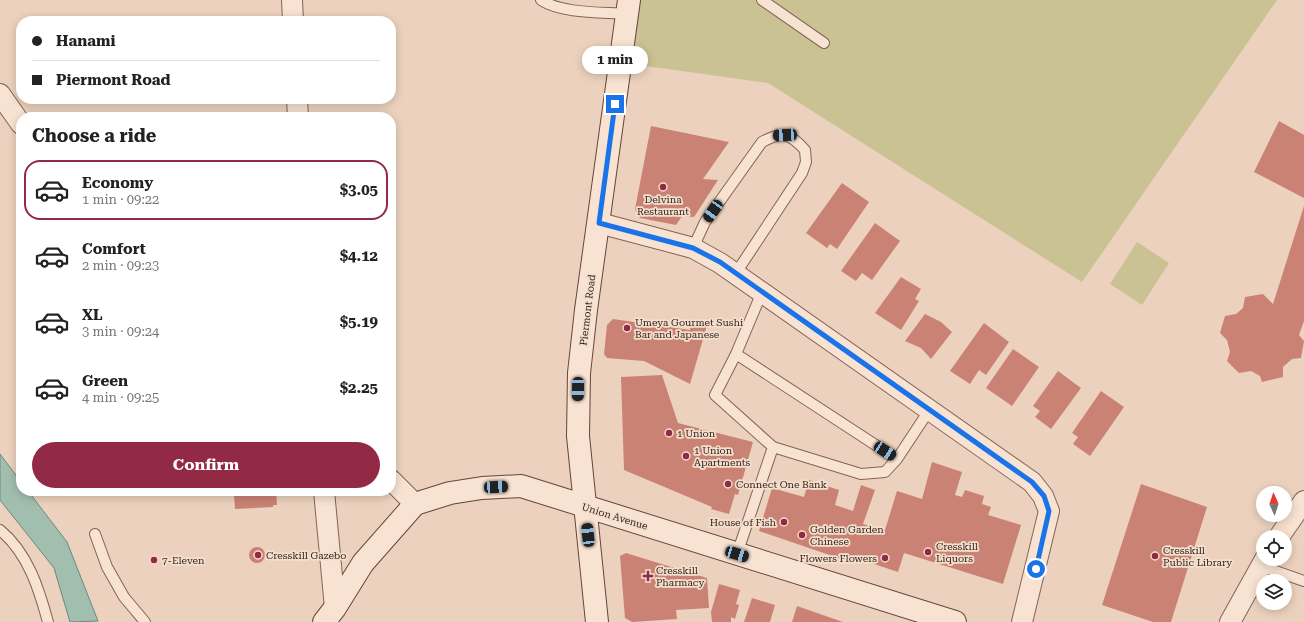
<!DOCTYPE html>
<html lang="en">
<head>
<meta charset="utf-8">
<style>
	body { margin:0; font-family:"Roboto Serif",serif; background:#f6f6f6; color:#222; height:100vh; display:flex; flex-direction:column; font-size:15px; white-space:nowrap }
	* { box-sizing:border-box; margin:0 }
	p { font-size:13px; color:#767676 }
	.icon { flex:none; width:22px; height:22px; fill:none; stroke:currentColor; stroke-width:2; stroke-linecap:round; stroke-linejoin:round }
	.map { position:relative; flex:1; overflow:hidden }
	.drawer { position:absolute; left:16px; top:112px; width:380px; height:384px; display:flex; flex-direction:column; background:#fff; border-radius:16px; box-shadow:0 2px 10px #0003 }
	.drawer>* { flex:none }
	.guide { position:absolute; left:16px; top:16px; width:380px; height:88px; border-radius:16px; box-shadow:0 2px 10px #0003; display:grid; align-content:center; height:88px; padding:0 16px; background:#fff }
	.needle { width:26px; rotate:357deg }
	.fabs { position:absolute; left:1256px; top:486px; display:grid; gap:8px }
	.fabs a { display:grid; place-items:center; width:36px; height:36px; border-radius:50%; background:#fff; box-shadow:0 2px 10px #0003; font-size:20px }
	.end { position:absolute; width:18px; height:18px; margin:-9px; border:5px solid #1a73e8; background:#fff; box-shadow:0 0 0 2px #fff }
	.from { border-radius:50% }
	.bubble { position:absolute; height:28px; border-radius:14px; background:#fff; box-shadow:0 2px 10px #0003; font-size:13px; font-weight:700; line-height:28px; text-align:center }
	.car { position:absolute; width:12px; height:24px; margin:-12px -6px; border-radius:5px; box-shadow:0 0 3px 1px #0007; background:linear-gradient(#222 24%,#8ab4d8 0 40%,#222 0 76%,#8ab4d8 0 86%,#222 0) }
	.guide b { display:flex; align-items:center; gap:14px; height:38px; font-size:15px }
	.guide b+b { border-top:1px solid #e0e0e0 }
	.guide i { width:10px; height:10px; background:#222 }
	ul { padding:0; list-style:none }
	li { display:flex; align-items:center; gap:12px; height:60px; margin:0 8px 6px; padding:0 8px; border:2px solid transparent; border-radius:16px }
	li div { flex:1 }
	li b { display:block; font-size:15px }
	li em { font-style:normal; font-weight:700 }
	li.selected { border-color:#922945 }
	li>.icon { width:36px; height:36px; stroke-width:1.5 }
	h2 { padding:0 16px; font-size:18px; line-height:48px }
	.cta { display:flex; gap:8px; margin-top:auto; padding:8px 16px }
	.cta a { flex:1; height:46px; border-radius:24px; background:#922945; color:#fff; font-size:16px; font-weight:700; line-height:46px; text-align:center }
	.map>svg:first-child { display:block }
	.green { fill:#cac293 }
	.water { fill:#a1beae; stroke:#698b7a }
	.building { fill:#ca8274 }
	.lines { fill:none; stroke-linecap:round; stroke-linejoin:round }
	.lane-casing { stroke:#846357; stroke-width:12 }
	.street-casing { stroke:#846357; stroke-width:22 }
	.secondary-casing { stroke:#66453b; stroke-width:24 }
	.lane { stroke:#f8e2d1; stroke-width:10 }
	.street { stroke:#f8e2d1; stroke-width:20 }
	.secondary { stroke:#f8e2d1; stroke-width:22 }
	.route { stroke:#1a73e8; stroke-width:5 }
	.poi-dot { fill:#922945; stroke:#f4dfcd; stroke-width:1.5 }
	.labels { text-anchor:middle; stroke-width:3.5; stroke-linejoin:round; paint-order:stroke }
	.poi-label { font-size:10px; fill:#34211c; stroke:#f4dfcd; text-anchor:start }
	.street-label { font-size:10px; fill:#34211c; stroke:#f4dfcd }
</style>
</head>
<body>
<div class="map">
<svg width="1304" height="622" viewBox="0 0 1304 622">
	<rect width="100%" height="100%" fill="#ecd2be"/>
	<!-- green -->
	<path class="green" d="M626 0H1277L1082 282 768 83 617 62Z
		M1137 242 1169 263 1142 305 1110 284Z"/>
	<!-- water -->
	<path class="water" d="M0 454 21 482V491H28L67 542 98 621 70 622 54 568 0 500Z"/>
	<!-- building -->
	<path class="building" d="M1279 121 1304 135V198L1254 172Z
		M651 126 729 142 703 179 718 180 694 217 682 216 676 225 640 218 635 209Z
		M842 183 869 202 837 249 830 244 827 248 806 233Z
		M1304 206V321L1299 335 1304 341 1301 358 1292 359 1283 367V377L1262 382 1260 376 1251 371 1239 373 1227 361 1230 352 1227 340 1220 333 1225 316 1236 314 1243 308 1245 297 1263 294 1273 304Z
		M875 223 900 241 872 280 862 273 856 281 841 271Z
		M901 277 921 289 915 299 919 301 901 330 875 313Z
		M925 314 941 322 952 332 931 359 921 348 905 341Z
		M613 319 690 330 692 319 708 322 690 384 644 361 607 358 604 354 607 325Z
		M984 323 1009 342 986 375 979 370 970 384 950 371Z
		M1013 349 1039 367 1012 406 986 388Z
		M1058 371 1081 388 1051 429 1035 417 1040 411 1033 406Z
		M662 375 678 423 753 442 738 495 735 494 729 514 711 509 712 507 624 470 621 377Z
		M1101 391 1124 407 1090 456 1073 444 1078 437 1072 433Z
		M932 462 962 472 955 495 962 497 965 490 984 496 982 504 991 507 988 515 1021 525 1003 584 904 553 898 572 853 557V563L759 531 772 488 804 497 809 480 839 490 835 505 853 511 861 485 875 490 863 524 885 530 897 491 922 499Z
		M1141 484 1207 507 1171 622H1153L1102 605Z
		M221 491H276L277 505H273V507L235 509 234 495 221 496Z
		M249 555a8 8 0 1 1 16 0a8 8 0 1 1-16 0Z
		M626 553 707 578 709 608 676 610 677 619 632 622 625 618 620 556Z
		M719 584 740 590 736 604 739 605 735 619 731 617V622H712L711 612Z
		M752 598 775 605 770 622H744Z
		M797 606 843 622H792Z"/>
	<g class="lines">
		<!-- lane casing -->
		<g class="lane-casing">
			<path id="lane" d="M541 0C563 14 601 12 627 14
				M762 0 824 43
				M693 248 705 222 762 142C782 131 790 133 805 150L806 162 802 173 736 273
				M762 292 736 354 715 395 773 447 861 474 885 472 897 459
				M736 354 897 459 930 409
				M0 530C28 553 39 589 48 622
				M95 534 107 567 124 597 145 622
				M737 554 773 447
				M1261 566 1304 581"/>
		</g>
		<!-- street casing -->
		<g class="street-casing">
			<path id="street" d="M292 0 293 21
				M0 94 21 124
				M297 99 298 117
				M599 223 693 248 720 263 1032 482 1043 496 1049 511 1022 622
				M391 480 415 504
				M324 491 335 608
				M1279 537 1304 501
				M1230 622 1265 559"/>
		</g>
		<!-- secondary casing -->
		<g class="secondary-casing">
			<path id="secondary" d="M324 622 335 608 363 563 415 504 450 493 482 488 521 486 955 622
				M597 622 578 436 579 373 586 310 629 0"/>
		</g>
		<!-- lane -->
		<use href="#lane" class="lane"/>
		<!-- street -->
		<use href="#street" class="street"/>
		<!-- secondary -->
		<use href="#secondary" class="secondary"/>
	</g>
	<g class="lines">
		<!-- route -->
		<path class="route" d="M615 104 599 223 693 248 720 262 1032 482 1044 496 1049 511 1036 569"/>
	</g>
	<!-- markers -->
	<g class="poi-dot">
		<circle cx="663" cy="187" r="4"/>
		<circle cx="627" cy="328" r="4"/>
		<circle cx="669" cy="433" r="4"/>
		<circle cx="686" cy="456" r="4"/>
		<circle cx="728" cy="484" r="4"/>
		<circle cx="784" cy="522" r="4"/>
		<circle cx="802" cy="535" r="4"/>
		<circle cx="928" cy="552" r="4"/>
		<circle cx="258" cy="555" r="4"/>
		<circle cx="1155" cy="556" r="4"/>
		<circle cx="885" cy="558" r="4"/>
		<circle cx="154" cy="560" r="4"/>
		<path d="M646 570h4v4h4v4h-4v4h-4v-4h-4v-4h4z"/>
	</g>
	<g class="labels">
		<!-- poi labels -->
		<g class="poi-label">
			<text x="663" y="203" text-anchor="middle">Delvina<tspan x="663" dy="12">Restaurant</tspan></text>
			<text x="635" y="326">Umeya Gourmet Sushi<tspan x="635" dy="12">Bar and Japanese</tspan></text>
			<text x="677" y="437">1 Union</text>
			<text x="694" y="454">1 Union<tspan x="694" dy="12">Apartments</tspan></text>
			<text x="736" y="488">Connect One Bank</text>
			<text x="776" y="526" text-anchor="end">House of Fish</text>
			<text x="810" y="533">Golden Garden<tspan x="810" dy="12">Chinese</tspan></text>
			<text x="936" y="550">Cresskill<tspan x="936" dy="12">Liquors</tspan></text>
			<text x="1163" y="554">Cresskill<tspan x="1163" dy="12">Public Library</tspan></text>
			<text x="266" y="559">Cresskill Gazebo</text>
			<text x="877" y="562" text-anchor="end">Flowers Flowers</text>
			<text x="162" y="564">7-Eleven</text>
			<text x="656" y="574">Cresskill<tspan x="656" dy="12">Pharmacy</tspan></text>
		</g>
		<!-- street labels -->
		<g class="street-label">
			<text transform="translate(587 310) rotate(-83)" y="4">Piermont Road</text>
			<text transform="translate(615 516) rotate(17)" y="4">Union Avenue</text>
		</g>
	</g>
</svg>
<div class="fabs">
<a><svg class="needle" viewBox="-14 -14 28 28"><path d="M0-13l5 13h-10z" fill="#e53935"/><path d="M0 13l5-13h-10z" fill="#767676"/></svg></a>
<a><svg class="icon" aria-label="locate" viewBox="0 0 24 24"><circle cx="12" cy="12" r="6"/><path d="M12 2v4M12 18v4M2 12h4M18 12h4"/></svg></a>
<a><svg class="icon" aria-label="layers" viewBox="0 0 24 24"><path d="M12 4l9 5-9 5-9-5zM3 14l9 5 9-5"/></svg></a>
</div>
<i class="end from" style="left:1036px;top:569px"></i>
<i class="end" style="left:615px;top:104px"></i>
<div class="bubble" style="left:582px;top:46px;width:66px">1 min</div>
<i class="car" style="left:785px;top:135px;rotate:267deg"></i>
<i class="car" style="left:713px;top:211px;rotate:215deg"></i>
<i class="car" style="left:578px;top:389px;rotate:181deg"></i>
<i class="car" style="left:885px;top:451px;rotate:123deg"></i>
<i class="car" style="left:496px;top:487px;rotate:87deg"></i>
<i class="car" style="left:588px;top:535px;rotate:354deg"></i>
<i class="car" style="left:737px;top:554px;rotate:107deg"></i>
<div class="guide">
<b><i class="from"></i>Hanami</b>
<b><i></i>Piermont Road</b>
</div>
<section class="drawer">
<h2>Choose a ride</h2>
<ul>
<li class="selected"><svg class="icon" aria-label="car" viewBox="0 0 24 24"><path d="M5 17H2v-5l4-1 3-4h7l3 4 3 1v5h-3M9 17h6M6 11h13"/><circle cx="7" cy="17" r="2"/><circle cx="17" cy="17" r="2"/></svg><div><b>Economy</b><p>1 min · 09:22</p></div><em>$3.05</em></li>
<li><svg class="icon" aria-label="car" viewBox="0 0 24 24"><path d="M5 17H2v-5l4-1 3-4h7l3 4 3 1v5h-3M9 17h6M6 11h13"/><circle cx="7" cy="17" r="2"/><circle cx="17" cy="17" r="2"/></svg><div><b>Comfort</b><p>2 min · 09:23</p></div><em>$4.12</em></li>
<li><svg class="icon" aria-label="car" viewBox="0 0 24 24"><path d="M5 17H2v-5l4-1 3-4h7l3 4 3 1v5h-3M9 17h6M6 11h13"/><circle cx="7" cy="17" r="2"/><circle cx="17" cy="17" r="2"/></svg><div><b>XL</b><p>3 min · 09:24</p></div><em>$5.19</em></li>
<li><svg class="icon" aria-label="car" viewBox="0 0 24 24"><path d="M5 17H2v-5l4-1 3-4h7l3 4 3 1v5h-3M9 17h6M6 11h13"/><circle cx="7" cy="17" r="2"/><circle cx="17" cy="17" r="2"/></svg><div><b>Green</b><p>4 min · 09:25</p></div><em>$2.25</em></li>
</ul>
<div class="cta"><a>Confirm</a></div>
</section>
</div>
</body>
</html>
